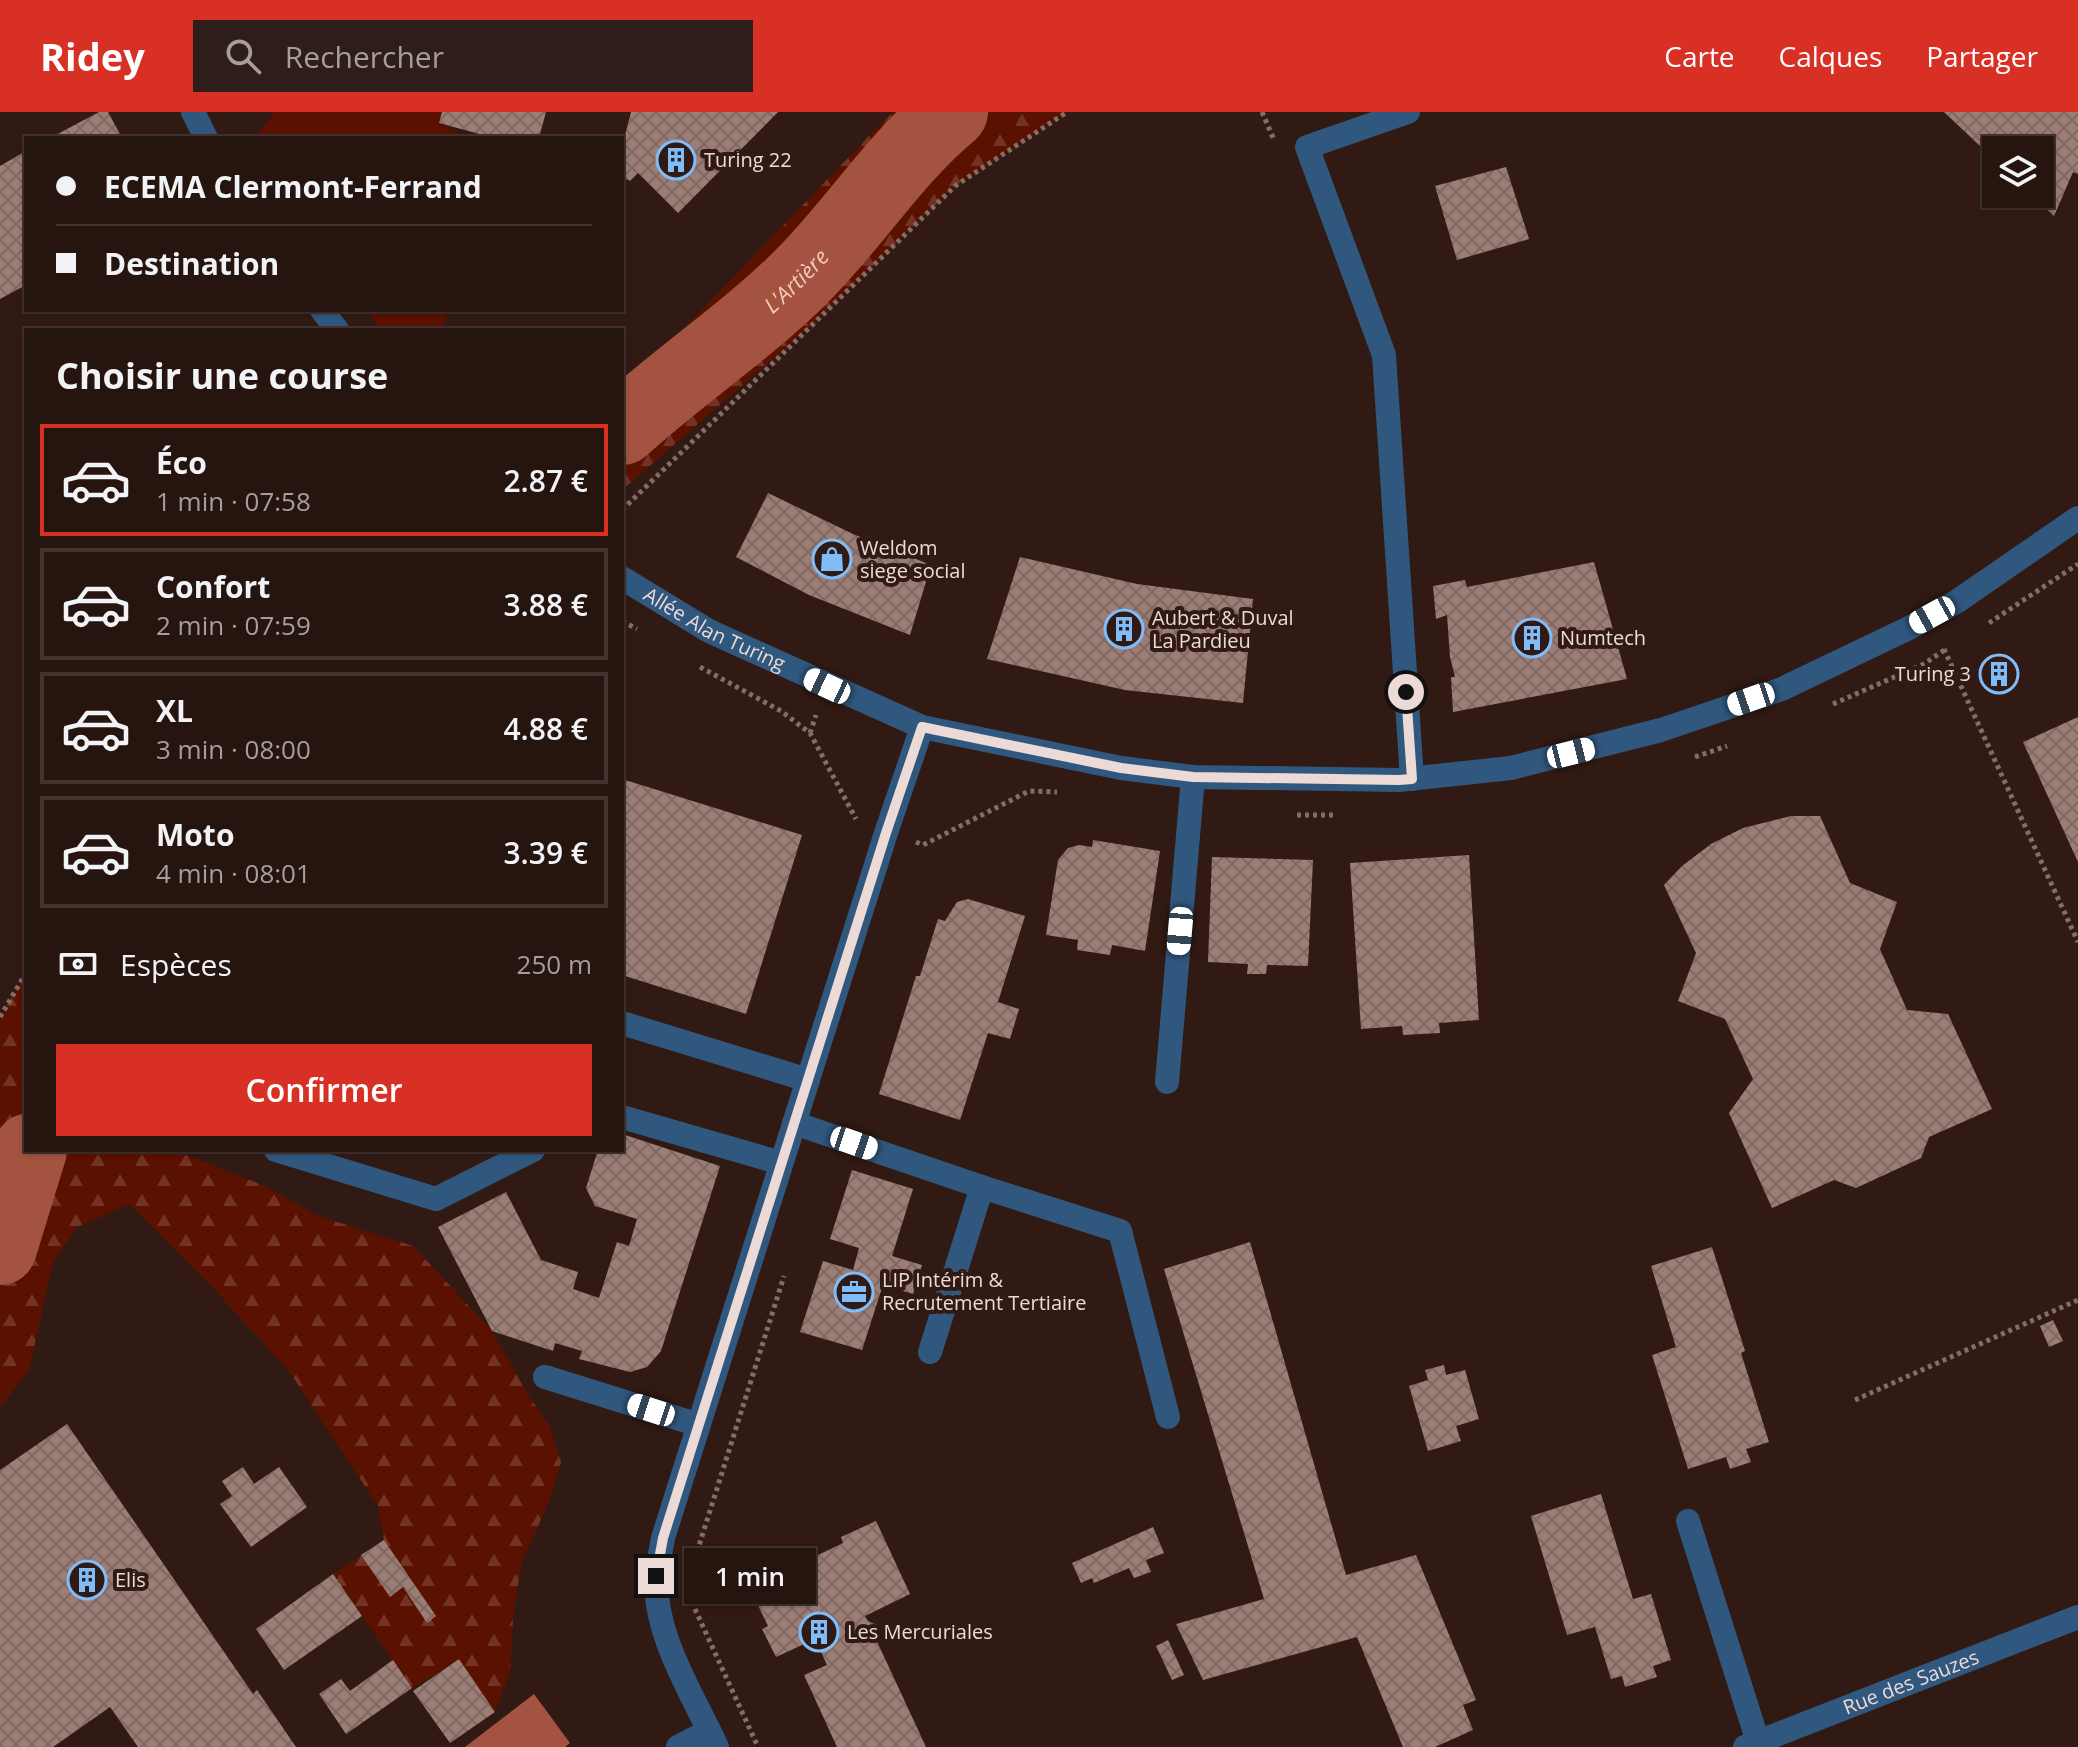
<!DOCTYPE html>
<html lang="fr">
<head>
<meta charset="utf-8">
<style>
	body { margin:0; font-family:"Open Sans",sans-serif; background:#2e1d18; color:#f1f3f6; height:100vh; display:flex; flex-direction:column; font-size:30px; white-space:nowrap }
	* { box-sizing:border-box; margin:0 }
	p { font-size:26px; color:#a49e9e }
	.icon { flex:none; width:44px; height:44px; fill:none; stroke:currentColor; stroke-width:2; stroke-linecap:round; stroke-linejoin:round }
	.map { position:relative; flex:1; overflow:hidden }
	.details { position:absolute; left:24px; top:216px; width:600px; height:824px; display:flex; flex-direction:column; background:#26140f; border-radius:0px; box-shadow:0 2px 6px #0004,0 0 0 2px #42332f }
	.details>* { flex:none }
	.guide { position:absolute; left:24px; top:24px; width:600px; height:176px; border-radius:0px; box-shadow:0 2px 6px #0004,0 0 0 2px #42332f; display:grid; align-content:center; height:176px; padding:0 32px; background:#26140f }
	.controls { position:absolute; left:1982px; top:24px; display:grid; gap:16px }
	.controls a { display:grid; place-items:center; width:72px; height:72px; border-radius:0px; background:#26140f; box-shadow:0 2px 6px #0004,0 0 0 2px #42332f; font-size:40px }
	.end { position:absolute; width:36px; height:36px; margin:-18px; border:10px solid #ebdad6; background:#111; box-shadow:0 0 0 4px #111 }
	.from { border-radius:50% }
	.bubble { position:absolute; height:56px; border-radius:0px; background:#26140f; box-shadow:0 2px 6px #0004,0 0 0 2px #42332f; font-size:26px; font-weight:600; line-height:56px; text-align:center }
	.car { position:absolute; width:24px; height:48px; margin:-24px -12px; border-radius:10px; box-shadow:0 0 6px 2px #0007; background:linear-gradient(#fff 24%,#345 0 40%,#fff 0 76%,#345 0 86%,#fff 0) }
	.guide b { display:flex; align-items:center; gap:28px; height:76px; font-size:30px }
	.guide b+b { border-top:2px solid #42332f }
	.guide i { width:20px; height:20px; background:#f1f3f6 }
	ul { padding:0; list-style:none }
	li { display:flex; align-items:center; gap:24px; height:112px; margin:0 16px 12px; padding:0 16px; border:4px solid #42332f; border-radius:0px }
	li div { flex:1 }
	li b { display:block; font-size:30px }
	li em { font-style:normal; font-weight:600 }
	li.current { border-color:#d93025 }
	li>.icon { width:72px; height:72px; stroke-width:1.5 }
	h2 { padding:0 32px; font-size:36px; line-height:96px }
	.pay { display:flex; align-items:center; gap:20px; height:88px; padding:0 32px; font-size:30px }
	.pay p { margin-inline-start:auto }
	.primary-button { display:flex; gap:16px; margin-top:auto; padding:16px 32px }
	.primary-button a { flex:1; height:92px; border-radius:0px; background:#d93025; color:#fff; font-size:32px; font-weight:600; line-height:92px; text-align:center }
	header { display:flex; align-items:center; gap:48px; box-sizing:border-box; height:112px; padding:0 40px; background:#d93025; color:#fff }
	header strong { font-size:38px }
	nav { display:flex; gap:44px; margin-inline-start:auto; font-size:28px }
	.search { width:560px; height:72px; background:#2e1d18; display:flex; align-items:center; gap:20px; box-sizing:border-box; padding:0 28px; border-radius:0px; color:#a49e9e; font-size:30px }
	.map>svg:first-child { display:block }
	.green { fill:#5b1100 }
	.forest { fill:url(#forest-firs) }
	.water { fill:#a3533f }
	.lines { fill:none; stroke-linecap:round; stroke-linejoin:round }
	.river { stroke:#a3533f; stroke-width:74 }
	.building { fill:url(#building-cross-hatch) }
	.path { stroke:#826d67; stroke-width:5; stroke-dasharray:4 4; stroke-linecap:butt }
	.minor { stroke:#30587e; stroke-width:24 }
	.route { stroke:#ebdad6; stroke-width:10 }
	.labels { text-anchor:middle; stroke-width:8; stroke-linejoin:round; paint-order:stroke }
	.poi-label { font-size:20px; fill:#ebdad6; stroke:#321a14; text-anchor:start }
	.street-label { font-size:20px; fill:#ebdad6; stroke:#321a14 }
	.water-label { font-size:22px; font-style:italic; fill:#f7c9bc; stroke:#321a14 }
</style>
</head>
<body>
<header>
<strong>Ridey</strong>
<div class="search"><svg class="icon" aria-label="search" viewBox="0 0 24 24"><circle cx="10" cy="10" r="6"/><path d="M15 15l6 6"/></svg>Rechercher</div>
<nav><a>Carte</a><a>Calques</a><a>Partager</a></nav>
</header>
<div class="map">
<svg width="2078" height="1635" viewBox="0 0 2078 1635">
	<defs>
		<pattern id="forest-firs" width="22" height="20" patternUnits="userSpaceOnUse" patternTransform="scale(2)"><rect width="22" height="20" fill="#5b1100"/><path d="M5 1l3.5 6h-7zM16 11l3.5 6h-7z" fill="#733324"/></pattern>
		<pattern id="building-cross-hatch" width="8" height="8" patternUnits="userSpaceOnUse" patternTransform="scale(2)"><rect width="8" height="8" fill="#9c7d75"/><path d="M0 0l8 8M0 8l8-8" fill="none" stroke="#7e6862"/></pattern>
	</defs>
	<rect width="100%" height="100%" fill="#321a14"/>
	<!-- green -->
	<path class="green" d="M275 0H442L439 11 469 26H255Z
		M367 198H449L442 218H381Z"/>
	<!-- forest -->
	<path class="forest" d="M892 0H1067L955 74 822 204 622 378V268L628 275Z
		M26 861V1038H174L267 1075 318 1104 413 1134 492 1219 530 1286 549 1313 561 1350 549 1389 521 1452 513 1507 510 1560 495 1600 459 1547 412 1576 333 1462 384 1428 378 1394 289 1259 211 1174 130 1092 77 1115 53 1150 29 1258 0 1295V905Z"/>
	<!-- water -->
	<path class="water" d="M534 1582 570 1631 565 1635H465Z"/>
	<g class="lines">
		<!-- river -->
		<g class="river">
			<path id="s1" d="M622 316C679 264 744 221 799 167 853 114 893 48 951 0"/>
			<path d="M0 1136 30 1038"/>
		</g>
	</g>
	<!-- building -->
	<path class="building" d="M99 0H108L122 26H50Z
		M442 0H546L539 26H494L439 11Z
		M631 0H778L678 101 638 61 630 69 622 65V35Z
		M1944 0H2078V62L2073 60 2054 104 2031 82H2040V38H1996V49Z
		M26 39V173L0 187V54Z
		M1506 55 1529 127 1457 148 1435 74Z
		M768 381 853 422 931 453 910 523 809 483 736 445Z
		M1020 445 1137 472 1253 487 1243 591 1125 578 987 547Z
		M1594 450 1627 567 1453 600 1451 565H1455L1450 545 1447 503 1436 507 1433 474 1465 468 1467 475Z
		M2000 548 2011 569 1997 576 1987 554Z
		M2078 605V750L2023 630Z
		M622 667 802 723 746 902 622 863Z
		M1791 704H1820L1850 771 1897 790 1880 837 1907 898 1948 902 1992 997 1929 1025 1921 1046 1856 1076 1834 1068 1772 1096 1729 1001 1753 967 1725 907 1678 889 1696 841 1664 773 1682 754 1711 732 1743 716Z
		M1093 728 1160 739 1145 839 1112 833 1110 843 1077 838 1078 828 1046 823 1058 748 1068 736 1079 733 1092 735Z
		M1469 743 1479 908 1439 911 1440 921 1403 923 1402 914 1361 917 1350 751Z
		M1212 745 1313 748 1308 854 1267 853 1266 862H1247L1248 852 1208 850Z
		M968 787 1025 804 998 890 1019 897 1010 927 988 921 960 1008 879 982 916 864H920L938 807 945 809 957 790Z
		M622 1022 720 1054 661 1239 647 1255 630 1260 579 1247 582 1239 555 1231 553 1239 492 1219 438 1115 506 1080 541 1148 578 1160 573 1177 599 1186 617 1130 629 1134 637 1107 595 1094 586 1076 598 1038H622Z
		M852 1058 913 1077 892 1144 922 1153 913 1182 883 1173 862 1238 800 1220 823 1149 853 1158 859 1136 830 1127Z
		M1250 1130 1346 1463 1416 1443 1476 1588 1463 1593 1473 1618 1435 1635H1403L1357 1525 1203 1568 1176 1512 1264 1487 1164 1157Z
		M1712 1135 1745 1239 1741 1241 1769 1330 1746 1337 1751 1350 1730 1357 1726 1345 1688 1357 1652 1243 1676 1235 1651 1154Z
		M2053 1208 2063 1229 2049 1235 2040 1214Z
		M1444 1253 1446 1263 1465 1258 1479 1307 1456 1314 1461 1329 1428 1339 1409 1274 1428 1268 1425 1258Z
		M67 1312 253 1582 257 1578 296 1635H138L110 1595 53 1635H0V1358Z
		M243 1355 254 1372 279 1355 307 1395 251 1435 220 1392 232 1384 222 1369Z
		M1601 1382 1633 1487 1651 1482 1671 1548 1653 1554 1657 1565 1625 1575 1622 1564 1611 1567 1595 1515 1567 1523 1531 1404Z
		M876 1409 910 1482 865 1504 868 1509 877 1513 874 1523 926 1635H837L804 1563 827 1553 815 1527 776 1545 762 1517 768 1514 754 1485 760 1471 843 1431 841 1425Z
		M1153 1415 1164 1441 1146 1448 1151 1460 1134 1466 1129 1456 1094 1471 1092 1466 1081 1471 1072 1451Z
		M384 1428 436 1504 427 1511 403 1475 390 1485 361 1443Z
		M333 1462 362 1504 284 1558 256 1517Z
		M1168 1528 1184 1563 1172 1568 1156 1534Z
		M459 1547 495 1600 450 1631 413 1579Z
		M393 1548 412 1576 346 1622 319 1582 341 1567 350 1579Z"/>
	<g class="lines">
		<!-- path -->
		<path class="path" d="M1262 0 1274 28
			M622 398 955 74 1067 0
			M622 509 637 517
			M1989 511 2078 452
			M1944 537 2078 830
			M700 555 781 599 810 621 856 707
			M1833 592 1924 552 1946 537
			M810 621 816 603
			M1695 645 1727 634
			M1297 703H1335
			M916 730 923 733 1029 679 1057 680
			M0 905 26 861
			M1855 1288 2078 1188
			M697 1440 784 1164
			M695 1497 758 1635"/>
		<!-- minor -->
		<g class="minor">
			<path d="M193 0 206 26"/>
			<path d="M1408 0 1307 35 1384 243 1412 667"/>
			<path d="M322 198 337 218"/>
			<path id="s2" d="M622 466 709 519 922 615 1121 656 1193 665 1399 668 1511 656 1661 618 1782 577 1909 516 1956 490 2078 406"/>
			<path d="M622 911 808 968"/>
			<path d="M1167 970 1193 665"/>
			<path d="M622 1005 781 1051"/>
			<path d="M794 1011 982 1075 1120 1119 1168 1305"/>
			<path d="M276 1038 436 1087 533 1038"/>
			<path d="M930 1240 982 1075"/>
			<path d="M545 1265 699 1313"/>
			<path d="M1688 1409 1758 1630"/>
			<path d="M678 1635 709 1619"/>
			<path d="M717 1635C694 1585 651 1519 657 1462 658 1450 661 1438 663 1426L886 721 922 615"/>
			<path id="s3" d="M1745 1635 2078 1505"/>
		</g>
	</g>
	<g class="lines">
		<!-- route -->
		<path class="route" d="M656 1464 663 1426 886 721 922 615 1121 656 1193 665 1399 668 1412 667 1406 580"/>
	</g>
	<!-- icons -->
	<defs>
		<g id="building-ring" transform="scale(2)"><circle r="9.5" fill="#321a14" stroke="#7fbdfa" stroke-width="1.5"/><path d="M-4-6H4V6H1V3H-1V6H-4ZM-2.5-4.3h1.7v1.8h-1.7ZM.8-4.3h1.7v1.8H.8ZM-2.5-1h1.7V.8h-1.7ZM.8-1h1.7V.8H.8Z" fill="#7fbdfa"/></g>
		<g id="shop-ring" transform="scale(2)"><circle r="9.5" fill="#321a14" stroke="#7fbdfa" stroke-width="1.5"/><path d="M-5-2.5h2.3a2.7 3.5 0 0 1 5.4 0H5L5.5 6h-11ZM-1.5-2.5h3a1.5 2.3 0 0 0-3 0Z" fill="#7fbdfa"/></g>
		<g id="office-ring" transform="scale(2)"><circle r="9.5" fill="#321a14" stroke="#7fbdfa" stroke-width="1.5"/><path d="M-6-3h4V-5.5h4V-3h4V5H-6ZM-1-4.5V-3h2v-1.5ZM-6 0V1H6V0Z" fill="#7fbdfa"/></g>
	</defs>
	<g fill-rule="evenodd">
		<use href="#building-ring" x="676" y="48"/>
		<use href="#shop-ring" x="832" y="447"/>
		<use href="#building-ring" x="1124" y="517"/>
		<use href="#building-ring" x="1532" y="526"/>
		<use href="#building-ring" x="1999" y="562"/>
		<use href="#office-ring" x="854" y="1180"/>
		<use href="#building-ring" x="87" y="1468"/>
		<use href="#building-ring" x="819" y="1520"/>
	</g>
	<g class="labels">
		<!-- poi labels -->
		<g class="poi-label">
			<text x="704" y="55">Turing 22</text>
			<text x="860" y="443">Weldom<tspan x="860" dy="23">siege social</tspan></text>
			<text x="1152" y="513">Aubert &amp; Duval<tspan x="1152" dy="23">La Pardieu</tspan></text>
			<text x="1560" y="533">Numtech</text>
			<text x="1971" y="569" text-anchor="end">Turing 3</text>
			<text x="882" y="1175">LIP Intérim &amp;<tspan x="882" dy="23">Recrutement Tertiaire</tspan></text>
			<text x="115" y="1475">Elis</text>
			<text x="847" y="1527">Les Mercuriales</text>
		</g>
		<!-- street labels -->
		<g class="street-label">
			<text dy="7" stroke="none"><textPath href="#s2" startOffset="106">Allée Alan Turing</textPath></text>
			<text dy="7" stroke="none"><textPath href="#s3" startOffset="178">Rue des Sauzes</textPath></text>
		</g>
		<!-- water labels -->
		<g class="water-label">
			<text dy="8" stroke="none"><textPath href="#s1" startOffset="228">L'Artière</textPath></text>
		</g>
	</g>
</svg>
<div class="controls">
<a><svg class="icon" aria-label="layers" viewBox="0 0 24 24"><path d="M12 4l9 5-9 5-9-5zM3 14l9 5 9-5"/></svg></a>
</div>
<i class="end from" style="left:1406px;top:580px"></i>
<i class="end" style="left:656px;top:1464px"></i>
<div class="bubble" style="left:684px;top:1436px;width:132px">1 min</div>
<i class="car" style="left:1932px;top:503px;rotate:241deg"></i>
<i class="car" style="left:827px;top:574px;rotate:295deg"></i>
<i class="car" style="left:1751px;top:587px;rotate:251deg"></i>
<i class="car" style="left:1571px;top:641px;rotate:76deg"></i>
<i class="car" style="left:1180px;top:819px;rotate:185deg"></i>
<i class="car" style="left:854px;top:1031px;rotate:109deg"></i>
<i class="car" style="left:651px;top:1298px;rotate:288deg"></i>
<div class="guide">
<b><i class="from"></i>ECEMA Clermont-Ferrand</b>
<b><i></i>Destination</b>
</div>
<section class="details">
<h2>Choisir une course</h2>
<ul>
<li class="current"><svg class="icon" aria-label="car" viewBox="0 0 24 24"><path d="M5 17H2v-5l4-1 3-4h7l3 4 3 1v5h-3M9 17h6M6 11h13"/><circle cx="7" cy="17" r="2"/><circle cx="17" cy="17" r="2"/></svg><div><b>Éco</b><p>1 min · 07:58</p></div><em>2.87 €</em></li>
<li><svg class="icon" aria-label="car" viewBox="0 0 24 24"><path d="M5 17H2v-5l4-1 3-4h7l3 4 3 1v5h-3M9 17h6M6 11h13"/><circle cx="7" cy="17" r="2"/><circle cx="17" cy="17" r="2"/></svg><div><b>Confort</b><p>2 min · 07:59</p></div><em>3.88 €</em></li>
<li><svg class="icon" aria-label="car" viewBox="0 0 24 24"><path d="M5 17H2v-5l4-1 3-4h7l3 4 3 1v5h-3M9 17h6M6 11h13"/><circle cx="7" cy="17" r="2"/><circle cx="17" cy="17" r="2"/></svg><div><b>XL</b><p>3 min · 08:00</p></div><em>4.88 €</em></li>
<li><svg class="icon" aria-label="car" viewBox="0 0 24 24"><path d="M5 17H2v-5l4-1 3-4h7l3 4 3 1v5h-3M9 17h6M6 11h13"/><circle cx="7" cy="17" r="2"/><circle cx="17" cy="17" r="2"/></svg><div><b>Moto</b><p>4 min · 08:01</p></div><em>3.39 €</em></li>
</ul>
<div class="pay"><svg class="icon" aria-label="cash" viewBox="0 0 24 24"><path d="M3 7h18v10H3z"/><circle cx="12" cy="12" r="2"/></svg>Espèces<p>250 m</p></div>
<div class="primary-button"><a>Confirmer</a></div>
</section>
</div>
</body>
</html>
